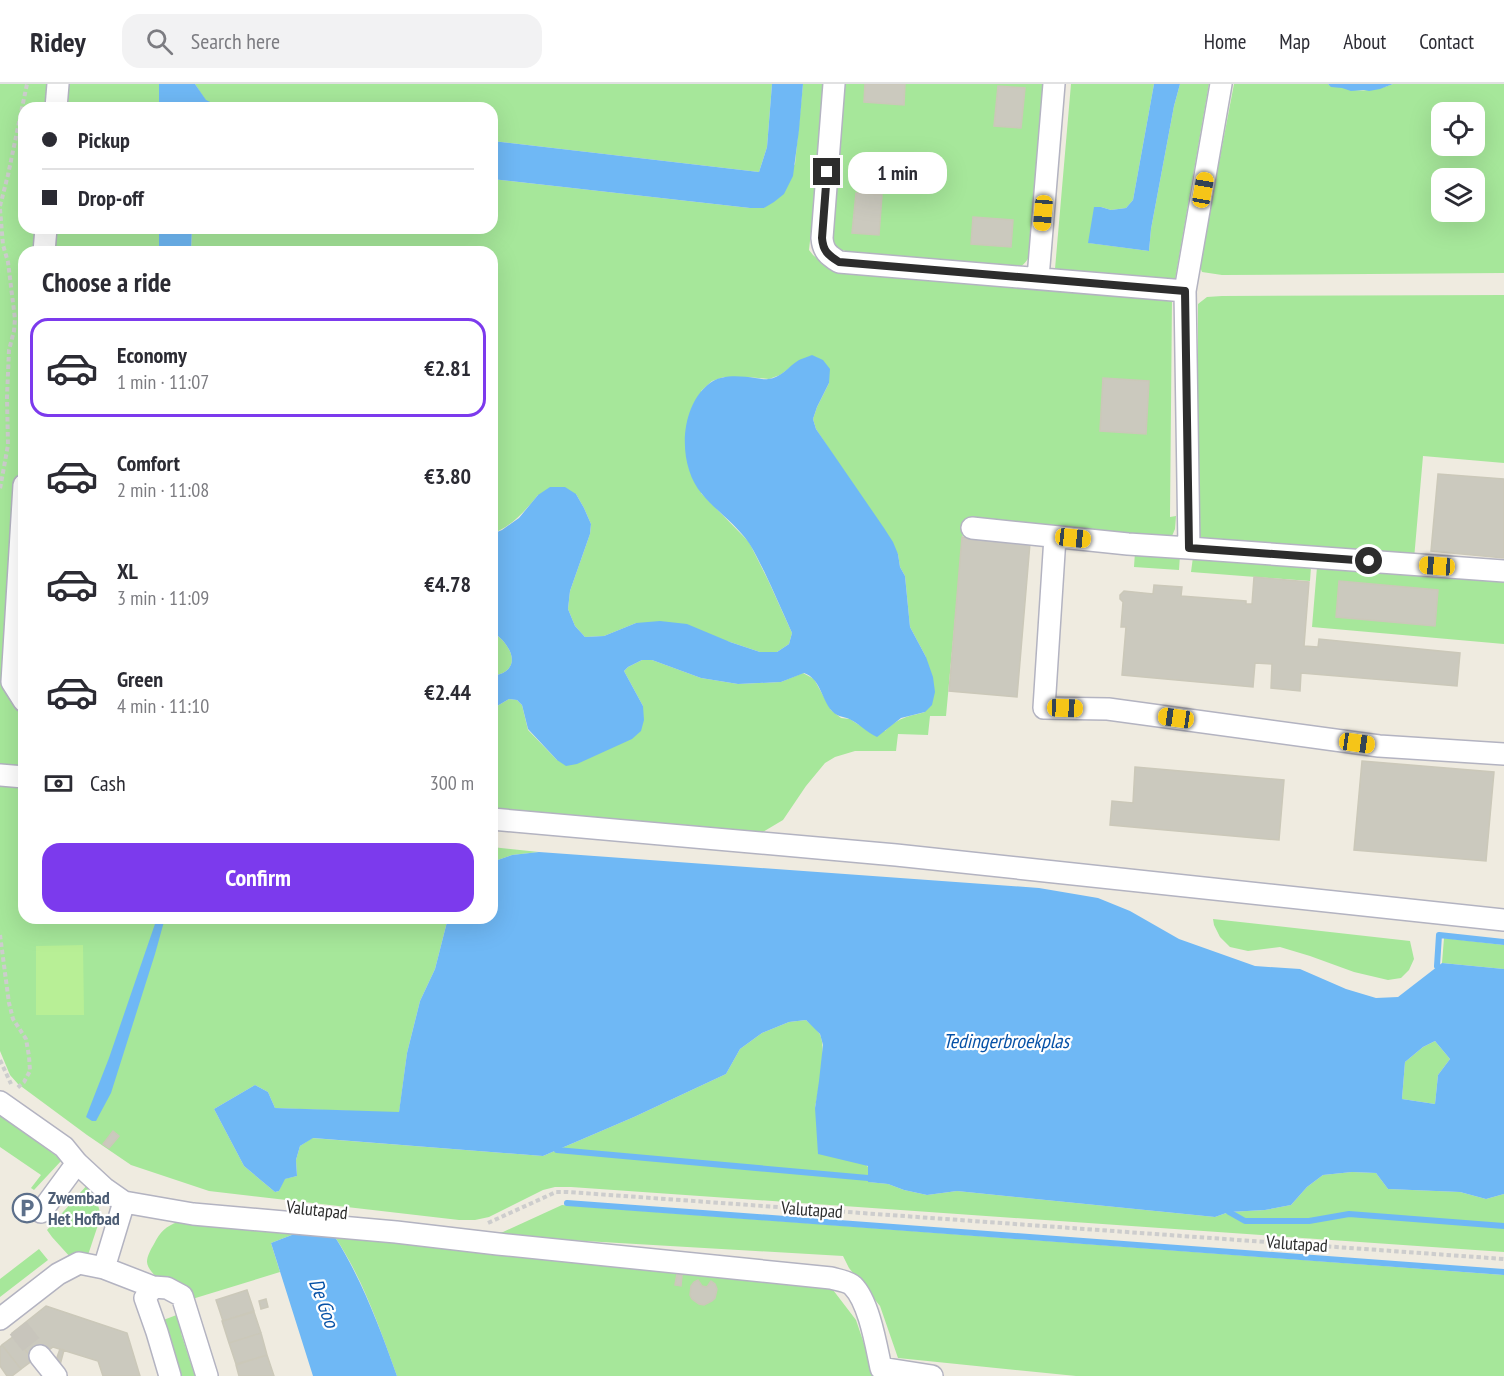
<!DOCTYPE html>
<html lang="en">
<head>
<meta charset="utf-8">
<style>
	body { margin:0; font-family:"PT Sans Narrow",sans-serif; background:#f2f2f3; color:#2b2b33; height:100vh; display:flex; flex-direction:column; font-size:22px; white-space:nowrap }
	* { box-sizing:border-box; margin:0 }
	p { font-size:20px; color:#7c7c81 }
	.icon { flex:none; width:33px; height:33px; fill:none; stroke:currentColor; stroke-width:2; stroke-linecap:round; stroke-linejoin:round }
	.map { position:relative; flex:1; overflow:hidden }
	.details { position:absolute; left:18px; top:162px; width:480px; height:678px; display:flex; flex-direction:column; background:#fff; border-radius:18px; box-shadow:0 6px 24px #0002 }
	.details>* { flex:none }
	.hud { position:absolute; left:18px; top:18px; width:480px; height:132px; border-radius:18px; box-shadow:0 6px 24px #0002; display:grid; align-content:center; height:132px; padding:0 24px; background:#fff }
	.fabs { position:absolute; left:1431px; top:18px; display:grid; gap:12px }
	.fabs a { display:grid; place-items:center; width:54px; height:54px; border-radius:12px; background:#fff; box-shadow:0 6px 24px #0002; font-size:30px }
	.end { position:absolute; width:27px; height:27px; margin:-14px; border:8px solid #2d2d2d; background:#fff; box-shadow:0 0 0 3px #fff }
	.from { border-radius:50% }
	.bubble { position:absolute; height:42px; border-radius:18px; background:#fff; box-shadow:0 6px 24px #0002; font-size:20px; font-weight:800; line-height:42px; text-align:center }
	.car { position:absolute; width:18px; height:36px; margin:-18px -9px; border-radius:8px; box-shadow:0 0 4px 2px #0007; background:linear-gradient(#f5c518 24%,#345 0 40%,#f5c518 0 76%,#345 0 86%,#f5c518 0) }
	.hud b { display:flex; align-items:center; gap:21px; height:57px; font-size:22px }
	.hud b+b { border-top:2px solid #e1e1e2 }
	.hud i { width:15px; height:15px; background:#2b2b33 }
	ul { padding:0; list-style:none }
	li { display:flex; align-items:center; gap:18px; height:99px; margin:0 12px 9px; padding:0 12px; border:3px solid transparent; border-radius:18px }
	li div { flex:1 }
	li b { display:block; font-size:22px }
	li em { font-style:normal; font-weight:800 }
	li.on { border-color:#7c3aed }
	li>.icon { width:54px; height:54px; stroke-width:1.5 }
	h2 { padding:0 24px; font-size:27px; line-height:72px }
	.pay { display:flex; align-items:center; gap:15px; height:66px; padding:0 24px; font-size:22px }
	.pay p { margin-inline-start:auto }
	.primary-button { display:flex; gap:12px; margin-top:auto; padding:12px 24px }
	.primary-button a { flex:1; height:69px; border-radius:18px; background:#7c3aed; color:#fff; font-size:24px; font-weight:800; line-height:69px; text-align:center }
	header { display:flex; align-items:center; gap:36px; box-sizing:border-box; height:84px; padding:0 30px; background:#fff; border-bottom:2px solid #e1e1e2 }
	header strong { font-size:28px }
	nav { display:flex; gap:33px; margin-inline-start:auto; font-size:21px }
	.search { width:420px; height:54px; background:#f2f2f3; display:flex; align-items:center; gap:15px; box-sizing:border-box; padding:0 21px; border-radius:18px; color:#7c7c81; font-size:22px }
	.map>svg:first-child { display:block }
	.green { fill:#a6e79a; fill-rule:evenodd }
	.pitch { fill:#b8ef96 }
	.water { fill:#6fb8f5; fill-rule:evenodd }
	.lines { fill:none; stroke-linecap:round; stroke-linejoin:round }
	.stream { stroke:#6fb8f5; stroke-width:6 }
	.building { fill:#cbc9be; stroke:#cbc8b9; stroke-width:1.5 }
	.minor-tunnel { stroke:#c8c5bc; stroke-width:21; stroke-dasharray:21 10; stroke-linecap:butt }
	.minor-casing { stroke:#b3b3c1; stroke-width:24 }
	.path { stroke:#cdcdcd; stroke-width:4; stroke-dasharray:4.5 3; stroke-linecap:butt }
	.minor { stroke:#fff; stroke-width:21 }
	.route { stroke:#2d2d2d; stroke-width:8 }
	.labels { text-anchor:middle; stroke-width:4.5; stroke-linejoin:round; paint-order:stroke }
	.service-label { font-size:18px; font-weight:bold; fill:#4e5e75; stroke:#fff; text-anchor:start }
	.street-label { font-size:18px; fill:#2d2d2d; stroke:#fff }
	.water-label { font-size:20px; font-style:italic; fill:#0752a7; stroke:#fff }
</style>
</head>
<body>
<header>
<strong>Ridey</strong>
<div class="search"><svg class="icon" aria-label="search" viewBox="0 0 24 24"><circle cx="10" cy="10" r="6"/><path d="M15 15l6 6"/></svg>Search here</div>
<nav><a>Home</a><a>Map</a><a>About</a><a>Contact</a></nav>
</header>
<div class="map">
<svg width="1504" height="1292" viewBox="0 0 1504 1292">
	<rect width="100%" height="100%" fill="#efebe0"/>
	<!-- green -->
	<path class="green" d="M0 0H159V24H24V144H159V168H24V684L0 682Z
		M195 0H772L767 63 759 88 492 57V24H223L206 17Z
		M803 0H827L809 166 813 171 824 180 1172 213 1170 433 1176 432 1175 445 1172 452 1166 454 964 437 946 632H930L928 651 898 650 896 667H855L835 673 825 679 806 702 783 736 758 751 492 729V625L509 615 517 616 522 621 528 646 557 676 643 622 624 587 628 583 642 576H652L701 594 738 600 781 598 803 589 814 595 831 626 841 634 850 635 859 641 885 647C899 633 907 633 925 628L926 573 910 543 905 492 900 483 898 470 816 345 813 335 817 323 829 299 799 277 780 291 769 295 747 293H724L712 297 701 307V409L749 458 768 496 792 549 789 560 777 568H760L730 558 636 539 604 552 585 553 575 542 568 525 570 507 590 450 591 440 584 424 576 410 538 411C525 427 512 442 492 450V168H191L192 144H492V95L750 124H764L795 80Z
		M845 0H1046L1032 166C1028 176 1024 183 1013 186L850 168C841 166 834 164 831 155Z
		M1071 0H1154L1133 116 1126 124 1111 126 1101 123 1089 159 1149 167 1151 145 1174 22 1180 0H1209L1175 196 1055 185Z
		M1234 0H1328C1333 4 1335 2 1341 3 1358 9 1376 7 1393 0H1504V189L1222 191 1202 188 1200 183V178ZM1442 28H1474V62H1442ZM1442 94H1474V128H1442Z
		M1504 211V379L1423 372 1414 475 1198 457V220L1207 213 1222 212Z
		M1135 468 1180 471 1179 486 1134 483Z
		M1193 473 1311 483 1310 497 1191 488Z
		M1317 483 1504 498V560L1312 543Z
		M492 548C504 554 521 576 506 587 502 590 497 591 492 592Z
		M0 701 24 703V834H448L435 885 420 917 407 969 399 1029 275 1024 268 1008 255 1001 214 1025 244 1082 275 1108 279 1107 284 1095 297 1092 296 1076 300 1062 312 1054 543 1072 634 1033 726 990 740 965 762 949 789 938 806 936C810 940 816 944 819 949 828 962 818 1008 815 1024L868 1083 869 1098 888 1100 904 1106 927 1111 957 1107 1215 1133 1229 1128 1265 1126 1291 1121 1307 1103 1323 1091 1352 1088 1376 1089 1388 1105 1460 1108 1486 1115 1504 1110V1168L571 1103H555L543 1106 489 1133 475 1136H459L209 1107 131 1081 87 1051 18 1000 10 991 0 967Z
		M492 763 539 768 512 771 492 778Z
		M1213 835 1410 857 1414 875 1409 886 1401 894 1388 896 1354 888 1310 872 1280 863 1248 867 1230 863 1220 853 1214 841Z
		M1444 854 1504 861V885L1442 879Z
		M1435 957 1450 975 1438 991 1435 1020 1402 1015 1405 978 1423 963Z
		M0 1031 62 1076 34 1106 31 1104 41 1091 0 1063Z
		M88 1100 105 1117 98 1121 101 1132 87 1174H71L52 1153 47 1146Z
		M562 1121 1504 1191V1292H1076L898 1274 880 1222 849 1184 843 1172 482 1151 503 1148Z
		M178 1138 218 1141 830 1202 856 1236 875 1292H397C380 1245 363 1195 335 1153L297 1149 271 1159 280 1188 189 1216C178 1208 148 1192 147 1178 147 1172 151 1165 154 1160 160 1148 166 1142 178 1138Z
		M39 1165 48 1176 0 1213V1195Z
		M182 1229 187 1247 181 1249 195 1292H181L170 1253 158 1238Z"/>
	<!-- pitch -->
	<path class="pitch" d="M83 861 84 931H36V862Z"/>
	<!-- water -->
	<path class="water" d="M159 0H195L206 16 223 24H159Z
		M772 0H803L799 46 793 92 784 110 774 118 764 124H750L492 95V57L759 88 767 63Z
		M1154 0H1180L1174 22 1151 145 1149 167 1088 159 1094 123H1101L1111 126 1126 124 1133 116Z
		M1328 0H1393L1380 5 1369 7 1364 6 1351 7 1342 4 1331 3Z
		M159 144H192L191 168H159Z
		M812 271 823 276 830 285 829 299 817 323 813 335 816 345 884 444 893 458 898 470 900 483 905 492 910 543 926 573 933 593 935 608 932 621 925 628 901 634 877 653C866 648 862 642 853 637 846 632 838 634 832 627 821 615 821 595 804 589L781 598 738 600 701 594 652 576H642L628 583 624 587 643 622 644 636 641 647 632 655 577 680 566 682 557 676 528 645 522 621 517 616 509 615 492 625V592C497 591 502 590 506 587 521 576 504 554 492 548V450L502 446 519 434 538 411 550 403H565L576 410 584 424 591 440 590 450 570 507 568 525 575 542 585 553 604 552 636 539 660 537 687 540 730 558 760 568H777L789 560 792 549C783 529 774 508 764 487 759 478 755 468 749 459 736 440 716 427 702 410 677 381 679 322 710 299 722 290 741 292 755 294 759 294 764 296 768 295 781 294 789 282 799 276 803 274 808 273 812 271Z
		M539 768 1039 804 1098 814 1130 827 1179 855 1255 882 1300 885 1346 905 1376 914 1398 913 1442 879 1504 885V1110L1486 1115 1460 1108 1388 1105 1376 1089 1352 1088 1323 1091 1307 1103 1291 1121 1265 1126 1229 1128 1215 1133 957 1107 927 1111 904 1106 888 1100 868 1098V1082L818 1070 815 1024 819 997 823 961 820 950 806 936 789 938 762 949 740 965 726 990 634 1033 543 1072 313 1054 300 1062 296 1076 297 1092 285 1095 279 1107 275 1108 244 1082 214 1025 255 1001 268 1008 275 1024 399 1028 407 969 420 917 435 885 448 834H492V778L512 771ZM1435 957 1450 975 1438 991 1435 1020 1402 1015 1405 978 1423 963Z
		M157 834H165L155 870 111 1009 96 1037H92L86 1033 109 974Z
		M297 1149 335 1153C362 1196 380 1244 397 1292H313L271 1159Z"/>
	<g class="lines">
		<!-- stream -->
		<path class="stream" d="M1437 882 1439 851 1504 858
			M557 1066 868 1094
			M567 1119 1504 1188
			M1229 1128 1245 1137H1309L1349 1130 1504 1142"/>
	</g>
	<!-- building -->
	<path class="building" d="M865 0H905L904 21 864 18Z
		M998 2 1025 4 1021 44 994 42Z
		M856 109 882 111 879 151 852 149Z
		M973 133 1013 136 1011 163 971 160Z
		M1103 294 1149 297 1146 350 1100 347Z
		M1438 390 1504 395V474L1431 467Z
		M962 453 1030 459 1017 613 949 607Z
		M1254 493 1309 498 1304 562 1318 563 1319 555 1460 569 1457 602 1301 589 1300 607 1271 604 1272 580 1255 579 1253 603 1122 591 1126 543H1121L1123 518 1120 515V511L1124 507 1153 510 1154 501 1182 503 1181 512 1246 517V520H1252Z
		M1339 497 1438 506 1435 542 1336 533Z
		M1362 677 1494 688 1486 777 1354 766Z
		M1135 683 1284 696 1279 756 1110 741 1112 717 1133 719Z
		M113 1047 119 1052 109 1064 103 1060Z
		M677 1190 682 1191 681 1202 675 1201Z
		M698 1196 702 1202 707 1203 711 1197 715 1200 717 1205 715 1214 712 1217 704 1221 699 1220 692 1215 690 1211 691 1202 694 1198Z
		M247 1206 254 1227 223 1237 216 1216Z
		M266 1215 268 1223 261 1225 259 1217Z
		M46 1222 127 1249 140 1292H103L98 1277 53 1263 34 1277 12 1249Z
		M254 1228 261 1249 229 1259 222 1237Z
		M261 1249 267 1271 236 1280 229 1259Z
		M14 1252 33 1276 21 1285 2 1261Z
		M2 1261 21 1285 12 1292H7L0 1282V1263Z
		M60 1265 64 1266 60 1281 55 1279Z
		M267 1271 274 1292H239L236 1281Z"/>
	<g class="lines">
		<!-- minor-tunnel -->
		<path class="minor-tunnel" d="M18 1244 40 1272"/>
		<!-- minor casing -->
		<g class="minor-casing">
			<path id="minor" d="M834 0 822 154C823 167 828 171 839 178L1185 207
				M56 24 58 0
				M44 168 46 144
				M1038 194 1054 0
				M24 401 12 598 24 617
				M972 444 1128 460 1189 464 1185 207 1221 0
				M1055 453 1044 624 1108 625 1379 662 1504 670
				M1189 464 1504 487
				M0 691 24 693
				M492 735 896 771 1504 836
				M0 1018 64 1063 77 1079 104 1104 124 1118 193 1130 396 1148 498 1160 831 1194C837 1196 848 1197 853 1202 869 1218 876 1261 881 1284L932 1292
				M124 1118 104 1184 153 1203 167 1204 182 1212 207 1292
				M41 1128 77 1079
				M153 1203 145 1214 157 1248 170 1292
				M0 1235 58 1190 79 1179 104 1184
				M40 1272 56 1292"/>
		</g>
		<!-- path -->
		<path class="path" d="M0 122 8 91 27 0
			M0 125 3 161 8 178 15 235 14 247 9 266 7 313 8 361 0 405
			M0 851 9 919 13 935 26 955 29 972 30 987 24 998 16 1005
			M0 976 11 1000
			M488 1139 556 1108H568L1504 1175"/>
		<!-- minor -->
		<use href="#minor" class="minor"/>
	</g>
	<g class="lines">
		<!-- route -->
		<path class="route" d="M827 88 822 154C823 167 828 171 839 178L1185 207 1189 464 1369 477"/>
	</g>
	<!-- icons -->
	<defs>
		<g id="parking-ring" transform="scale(1.5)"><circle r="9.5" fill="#fff" stroke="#5c6f8a" stroke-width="1.5"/><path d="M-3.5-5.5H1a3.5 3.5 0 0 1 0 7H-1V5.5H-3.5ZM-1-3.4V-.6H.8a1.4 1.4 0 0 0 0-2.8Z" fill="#5c6f8a"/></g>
	</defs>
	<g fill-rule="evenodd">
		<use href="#parking-ring" x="27" y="1124"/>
	</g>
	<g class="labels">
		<!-- service labels -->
		<g class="service-label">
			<text x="48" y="1120">Zwembad<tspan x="48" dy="21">Het Hofbad</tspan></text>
		</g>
		<!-- street labels -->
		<g class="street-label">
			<text transform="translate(317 1126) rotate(6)" y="6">Valutapad</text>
			<text transform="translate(812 1126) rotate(4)" y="6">Valutapad</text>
			<text transform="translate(1297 1160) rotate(4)" y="6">Valutapad</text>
		</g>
		<!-- water labels -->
		<g class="water-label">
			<text x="1006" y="964">Tedingerbroekplas</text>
			<text transform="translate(324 1219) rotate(70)" y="7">De Goo</text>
		</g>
	</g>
</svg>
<div class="fabs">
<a><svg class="icon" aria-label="locate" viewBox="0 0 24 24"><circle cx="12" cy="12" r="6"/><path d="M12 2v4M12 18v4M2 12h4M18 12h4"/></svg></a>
<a><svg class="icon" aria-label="layers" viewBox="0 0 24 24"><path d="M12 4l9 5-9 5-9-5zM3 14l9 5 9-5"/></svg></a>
</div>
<i class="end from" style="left:1369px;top:477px"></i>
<i class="end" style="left:827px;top:88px"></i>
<div class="bubble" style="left:848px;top:68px;width:99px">1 min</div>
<i class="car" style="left:1203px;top:106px;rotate:10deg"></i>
<i class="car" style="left:1043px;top:129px;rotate:185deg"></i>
<i class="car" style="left:1073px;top:454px;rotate:96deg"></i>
<i class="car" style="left:1437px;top:482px;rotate:274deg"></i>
<i class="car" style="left:1065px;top:624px;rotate:92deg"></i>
<i class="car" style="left:1176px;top:634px;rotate:278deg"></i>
<i class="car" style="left:1357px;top:659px;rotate:98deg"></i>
<div class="hud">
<b><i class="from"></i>Pickup</b>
<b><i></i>Drop-off</b>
</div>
<section class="details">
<h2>Choose a ride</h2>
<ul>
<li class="on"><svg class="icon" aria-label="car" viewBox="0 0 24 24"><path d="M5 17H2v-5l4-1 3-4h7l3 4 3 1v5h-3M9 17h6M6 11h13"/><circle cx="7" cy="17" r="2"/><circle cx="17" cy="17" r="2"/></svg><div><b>Economy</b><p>1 min · 11:07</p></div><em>€2.81</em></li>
<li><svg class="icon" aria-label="car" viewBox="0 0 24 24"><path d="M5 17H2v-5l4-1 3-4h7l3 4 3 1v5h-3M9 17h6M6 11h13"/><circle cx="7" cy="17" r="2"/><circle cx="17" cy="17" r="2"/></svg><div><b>Comfort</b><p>2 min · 11:08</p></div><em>€3.80</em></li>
<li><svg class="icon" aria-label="car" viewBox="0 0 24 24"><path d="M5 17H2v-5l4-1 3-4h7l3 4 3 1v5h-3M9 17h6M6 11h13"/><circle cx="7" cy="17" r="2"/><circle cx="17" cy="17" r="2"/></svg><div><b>XL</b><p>3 min · 11:09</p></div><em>€4.78</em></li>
<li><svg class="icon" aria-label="car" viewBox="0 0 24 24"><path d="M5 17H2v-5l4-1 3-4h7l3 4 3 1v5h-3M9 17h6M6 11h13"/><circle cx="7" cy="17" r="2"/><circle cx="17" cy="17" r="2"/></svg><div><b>Green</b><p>4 min · 11:10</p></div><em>€2.44</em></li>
</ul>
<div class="pay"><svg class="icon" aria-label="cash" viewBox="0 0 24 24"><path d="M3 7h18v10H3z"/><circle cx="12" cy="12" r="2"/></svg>Cash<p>300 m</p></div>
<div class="primary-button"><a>Confirm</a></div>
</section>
</div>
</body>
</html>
